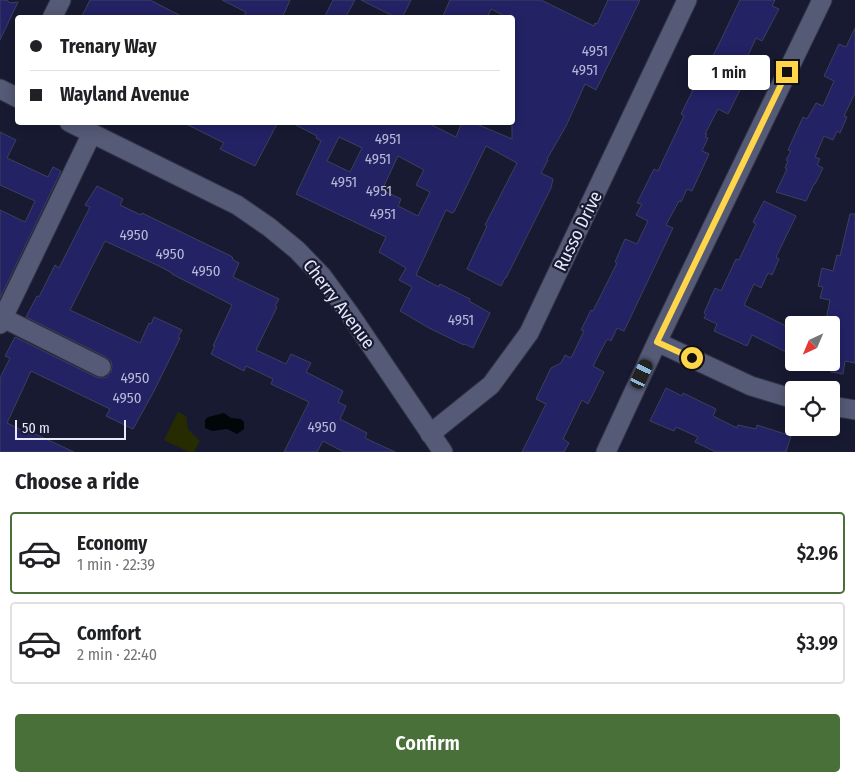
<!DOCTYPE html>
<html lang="en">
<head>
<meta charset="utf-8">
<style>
	body { margin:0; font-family:"Fira Sans Condensed",sans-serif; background:#f6f6f6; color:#202124; height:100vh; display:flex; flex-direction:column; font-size:19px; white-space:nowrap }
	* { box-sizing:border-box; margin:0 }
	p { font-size:16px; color:#757577 }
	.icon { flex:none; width:28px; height:28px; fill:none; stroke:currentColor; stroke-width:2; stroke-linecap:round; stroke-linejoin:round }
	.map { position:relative; height:452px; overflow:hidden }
	.side { display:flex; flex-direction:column; background:#fff; flex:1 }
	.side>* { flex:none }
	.hud { position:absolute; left:15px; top:15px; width:500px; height:110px; border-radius:5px; box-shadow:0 2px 12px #0003; display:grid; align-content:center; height:110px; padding:0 15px; background:#fff }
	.needle { width:32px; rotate:224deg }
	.buttons { position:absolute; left:785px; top:316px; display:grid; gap:10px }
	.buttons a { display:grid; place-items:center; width:55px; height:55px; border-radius:5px; background:#fff; box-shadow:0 2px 12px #0003; font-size:25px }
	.scale { position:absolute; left:15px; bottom:12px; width:111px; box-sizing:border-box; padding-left:5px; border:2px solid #e7eafb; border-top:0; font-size:14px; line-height:18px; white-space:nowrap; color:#e7eafb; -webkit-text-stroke:4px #181a32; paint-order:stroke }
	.end { position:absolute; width:22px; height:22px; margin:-11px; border:6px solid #ffd54a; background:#111; box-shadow:0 0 0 2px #111 }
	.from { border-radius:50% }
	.bubble { position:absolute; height:35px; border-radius:5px; background:#fff; box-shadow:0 2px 12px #0003; font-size:16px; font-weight:600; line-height:35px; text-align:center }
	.car { position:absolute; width:15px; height:30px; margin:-15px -8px; border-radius:6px; box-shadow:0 0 4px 1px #0007; background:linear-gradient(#222 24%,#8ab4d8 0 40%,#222 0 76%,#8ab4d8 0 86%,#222 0) }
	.hud b { display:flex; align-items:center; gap:18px; height:48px; font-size:19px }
	.hud b+b { border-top:1px solid #e0e0e0 }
	.hud i { width:12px; height:12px; background:#202124 }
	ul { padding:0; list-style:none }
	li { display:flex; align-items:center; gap:15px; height:82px; margin:0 10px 8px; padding:0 5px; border:2px solid #e0e0e0; border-radius:5px }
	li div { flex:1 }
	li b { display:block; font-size:19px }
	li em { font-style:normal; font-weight:600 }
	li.current { border-color:#4a7039 }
	li>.icon { width:45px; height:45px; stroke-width:1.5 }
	h2 { padding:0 15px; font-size:22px; line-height:60px }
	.action { display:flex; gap:10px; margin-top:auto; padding:10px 15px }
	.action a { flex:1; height:58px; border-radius:5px; background:#4a7039; color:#fff; font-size:20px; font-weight:600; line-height:58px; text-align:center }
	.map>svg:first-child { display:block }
	.green { fill:#272b00 }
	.water { fill:#000709 }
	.building { fill:#232265; stroke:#3d405b; fill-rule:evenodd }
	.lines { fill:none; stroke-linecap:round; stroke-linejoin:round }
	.minor-casing { stroke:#323346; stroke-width:21 }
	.minor { stroke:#555a76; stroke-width:19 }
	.route { stroke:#ffd54a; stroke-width:6 }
	.labels { text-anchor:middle; stroke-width:4.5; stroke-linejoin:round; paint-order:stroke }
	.number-label { font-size:15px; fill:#b6b8d6 }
	.street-label { font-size:18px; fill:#e7eafb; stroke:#181a32 }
</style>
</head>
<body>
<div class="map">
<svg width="855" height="452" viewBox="0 0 855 452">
	<rect width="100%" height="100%" fill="#181a32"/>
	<!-- green -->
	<path class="green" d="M178 412 186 416 188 429 200 441 194 452H189L164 440Z"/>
	<!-- water -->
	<path class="water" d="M224 413 231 418 241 419 244 422V429L237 434 227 429 212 431 205 428V420L208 417Z"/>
	<!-- building -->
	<path class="building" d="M0 0H7L10 3 18 2 0 40Z
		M90 0H150L185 18H81Z
		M222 0H290L282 18H243L246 12Z
		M333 0H355L345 18H324Z
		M361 0H411L402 18H397Z
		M450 0H541L594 26 595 23 597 24 608 0H640L596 90 585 84 566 126 547 159 548 160 541 173 553 179 551 188 506 278H505L501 286 467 269 487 226 485 225 517 163 486 146 454 212 452 213 446 210 416 275 439 287 440 284 470 299 469 301 490 313 473 348 465 344 464 345 429 328 400 311 412 287 399 280 406 268 379 252 386 237 296 194 321 141 316 138 317 136 290 122H426L456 137 462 122H472L512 139V18H509L491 9 487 18H442ZM339 137 362 148 350 172 327 161ZM398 156 424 170 416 185 430 192 418 216 398 206 401 199 382 190Z
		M740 0H775L772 6 779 9 762 41 756 38 745 62 747 63 743 70 747 72 742 81 744 82 728 114 718 109 705 134H707L705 137 708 138 702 151 709 154 692 191 687 189 681 202 679 201 666 225 673 228 624 331 617 328 611 341 608 339 606 341 593 366 604 372 588 404 582 400 563 439 569 443 564 452H522L546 404 536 399 551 368 561 363 565 355 571 358 584 331 581 330 591 310 593 311 617 263 615 262 625 239 637 244 648 221 636 215 642 204 637 203 654 169 658 171 684 116 681 114 699 78 700 79 717 48Z
		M855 28V93L844 116 847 117 840 133 837 131 833 140 824 136 815 157 820 159 817 165 823 168 815 184H814L806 201 776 192 787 169 785 168 788 161 786 160 791 151 788 150 803 117 807 119 816 103 823 106 834 81 824 76 839 44 846 47Z
		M182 122H278L255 166 220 149 224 143Z
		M0 132 16 140 7 158 48 177 53 167 61 171 0 298V210L25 222 35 201 0 185Z
		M97 186 123 199 120 205 141 215 142 213 210 246 231 256 233 258 232 259 239 263 233 277 279 299 275 306 277 307 256 350 286 364 291 354 311 363 306 372 343 391 338 402 346 406 340 419 367 433 365 438 395 452H344L323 441 317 452H284L309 402 271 384 273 379 246 366 244 371 211 354 215 346H213L232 305 172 274V273L159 266 105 241 70 310 140 343 149 323 151 324 154 317 182 330 178 337 180 338 154 391 133 429 106 416 110 409 31 371 7 423 32 435 33 433 74 452H0V378L10 358 5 356 15 337 96 377 101 378 107 377 111 372 112 367 111 361 106 357 26 317 37 296 39 297 55 265 59 268 90 207 85 205Z
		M764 201 796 216 776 257 779 259 772 275 768 273 761 288 754 284 744 305 794 330V356L752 335 747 346 714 331 717 324 704 318 706 315 704 313 715 288 721 291 736 259 739 260 756 224 753 222Z
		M850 214H855V363L845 361 843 374 831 372V353H833L838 325H825L830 300 820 298 823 287 818 286 822 268 833 271 837 255 840 256Z
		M666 388 682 396 683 393 716 409 713 416 737 428 738 425 756 429 757 425 791 436 786 452H716L695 442 698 437 676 427 674 431 650 421Z"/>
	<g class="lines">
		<!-- minor casing -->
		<g class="minor-casing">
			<path id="minor" d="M52 18 61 0
				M0 89 18 98
				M69 122 237 205 269 227 297 250 322 276 349 313 443 452
				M3 318 101 367
				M0 324 92 133
				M657 342 751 386 794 399
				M831 406 855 410
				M430 434 491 385 529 333 687 0
				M606 452 657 342 822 0"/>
		</g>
		<!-- minor -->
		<use href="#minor" class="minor"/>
	</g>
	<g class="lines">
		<!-- route -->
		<path class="route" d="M692 358 657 342 787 72"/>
	</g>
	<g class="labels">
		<!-- number labels -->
		<g class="number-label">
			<text x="595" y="56">4951</text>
			<text x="585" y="75">4951</text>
			<text x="388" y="144">4951</text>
			<text x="378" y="164">4951</text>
			<text x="344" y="187">4951</text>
			<text x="379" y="196">4951</text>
			<text x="383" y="219">4951</text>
			<text x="134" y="240">4950</text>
			<text x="170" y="259">4950</text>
			<text x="206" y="276">4950</text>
			<text x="461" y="325">4951</text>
			<text x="135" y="383">4950</text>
			<text x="127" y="403">4950</text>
			<text x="322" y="432">4950</text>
		</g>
		<!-- street labels -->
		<g class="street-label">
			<text transform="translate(578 231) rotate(-64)" y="6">Russo Drive</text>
			<text transform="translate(339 304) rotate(53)" y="6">Cherry Avenue</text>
		</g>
	</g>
</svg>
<div class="buttons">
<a><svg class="needle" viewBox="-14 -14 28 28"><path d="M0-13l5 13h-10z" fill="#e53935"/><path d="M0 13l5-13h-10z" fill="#757577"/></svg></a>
<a><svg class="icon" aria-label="locate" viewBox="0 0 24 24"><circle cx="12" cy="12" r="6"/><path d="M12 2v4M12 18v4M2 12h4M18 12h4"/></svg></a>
</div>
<div class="scale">50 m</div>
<i class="end from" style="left:692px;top:358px"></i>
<i class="end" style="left:787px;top:72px"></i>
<div class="bubble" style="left:688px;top:55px;width:82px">1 min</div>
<i class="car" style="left:642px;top:374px;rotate:25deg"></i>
<div class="hud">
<b><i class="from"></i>Trenary Way</b>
<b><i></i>Wayland Avenue</b>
</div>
</div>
<section class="side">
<h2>Choose a ride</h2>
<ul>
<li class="current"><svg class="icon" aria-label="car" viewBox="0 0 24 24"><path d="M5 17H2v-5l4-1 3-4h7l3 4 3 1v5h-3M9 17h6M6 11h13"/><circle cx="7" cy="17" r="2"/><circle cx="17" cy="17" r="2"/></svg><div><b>Economy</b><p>1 min · 22:39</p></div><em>$2.96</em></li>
<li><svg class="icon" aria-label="car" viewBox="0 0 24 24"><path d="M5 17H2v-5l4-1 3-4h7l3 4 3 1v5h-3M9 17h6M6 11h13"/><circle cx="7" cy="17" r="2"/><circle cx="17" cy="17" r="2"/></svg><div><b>Comfort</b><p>2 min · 22:40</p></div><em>$3.99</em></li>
</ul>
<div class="action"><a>Confirm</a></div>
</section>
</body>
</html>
